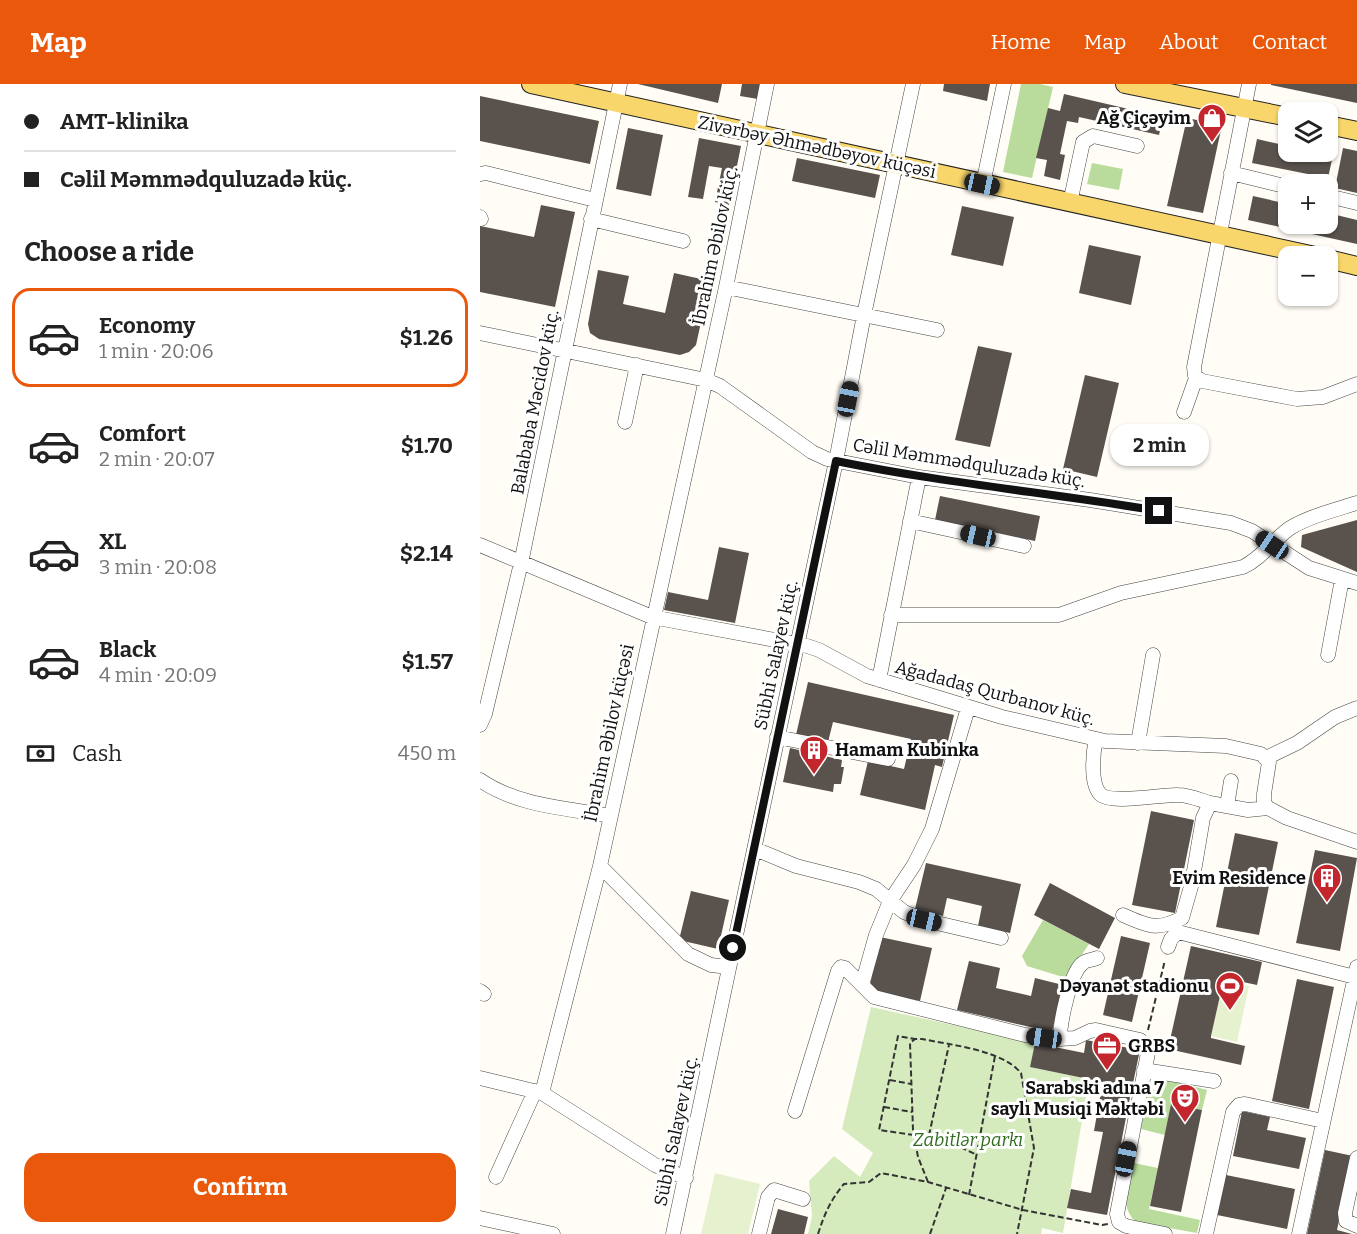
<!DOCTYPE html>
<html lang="en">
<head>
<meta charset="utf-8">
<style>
	body { margin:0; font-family:Bitter,serif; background:#f2f2f2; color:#222; height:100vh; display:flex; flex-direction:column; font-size:22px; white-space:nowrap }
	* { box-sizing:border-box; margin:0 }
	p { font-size:20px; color:#767676 }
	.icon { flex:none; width:33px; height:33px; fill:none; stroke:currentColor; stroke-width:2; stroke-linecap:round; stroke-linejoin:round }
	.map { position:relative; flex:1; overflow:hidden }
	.details { display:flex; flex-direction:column; background:#fff; width:480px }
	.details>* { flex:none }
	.banner { display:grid; align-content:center; height:132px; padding:0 24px; background:#fff }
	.controls { position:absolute; left:798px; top:18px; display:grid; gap:12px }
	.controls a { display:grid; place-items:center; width:60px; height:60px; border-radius:12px; background:#fff; box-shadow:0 2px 4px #0004; font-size:30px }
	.end { position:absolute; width:27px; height:27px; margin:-14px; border:8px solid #111; background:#fff; box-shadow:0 0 0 3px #fff }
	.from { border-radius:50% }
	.bubble { position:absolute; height:42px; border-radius:18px; background:#fff; box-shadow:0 2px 4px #0004; font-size:20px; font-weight:700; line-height:42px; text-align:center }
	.car { position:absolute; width:18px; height:36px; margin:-18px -9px; border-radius:8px; box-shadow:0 0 4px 2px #0007; background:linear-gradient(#222 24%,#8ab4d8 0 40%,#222 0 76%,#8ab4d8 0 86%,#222 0) }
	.banner b { display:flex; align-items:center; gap:21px; height:57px; font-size:22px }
	.banner b+b { border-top:2px solid #e0e0e0 }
	.banner i { width:15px; height:15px; background:#222 }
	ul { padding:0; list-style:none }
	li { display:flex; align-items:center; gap:18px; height:99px; margin:0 12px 9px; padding:0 12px; border:3px solid transparent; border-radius:18px }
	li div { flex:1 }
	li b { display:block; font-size:22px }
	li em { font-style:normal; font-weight:700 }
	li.selected { border-color:#ea580c }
	li>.icon { width:54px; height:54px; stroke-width:1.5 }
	h2 { padding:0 24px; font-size:27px; line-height:72px }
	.pay { display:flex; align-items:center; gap:15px; height:66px; padding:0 24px; font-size:22px }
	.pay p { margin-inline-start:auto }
	.button { display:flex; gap:12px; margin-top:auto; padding:12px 24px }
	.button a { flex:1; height:69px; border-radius:18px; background:#ea580c; color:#fff; font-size:24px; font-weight:700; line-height:69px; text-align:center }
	header { display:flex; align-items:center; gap:36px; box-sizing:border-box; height:84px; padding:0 30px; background:#ea580c; color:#fff }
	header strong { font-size:28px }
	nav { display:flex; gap:33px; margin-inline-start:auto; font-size:21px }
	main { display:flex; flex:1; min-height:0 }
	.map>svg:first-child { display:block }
	.green { fill:#d5ebbd }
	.forest { fill:#b9dc9c }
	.pitch { fill:#e6f2cf }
	.building { fill:#5a524d }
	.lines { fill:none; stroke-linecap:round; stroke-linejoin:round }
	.minor-casing { stroke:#444; stroke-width:15 }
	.major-casing { stroke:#222; stroke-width:20 }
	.path { stroke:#333; stroke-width:2; stroke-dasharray:6 3; stroke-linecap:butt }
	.minor { stroke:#fff; stroke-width:14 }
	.major { stroke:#f9d66b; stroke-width:18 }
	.route { stroke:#111; stroke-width:8 }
	.labels { text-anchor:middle; stroke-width:6; stroke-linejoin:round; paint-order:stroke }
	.poi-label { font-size:18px; font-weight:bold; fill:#111; stroke:#fff; text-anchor:end }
	.street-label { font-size:18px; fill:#111; stroke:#fff }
	.park-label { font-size:18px; font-style:italic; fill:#2f6b1f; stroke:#fff }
</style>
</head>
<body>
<header>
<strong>Map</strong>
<nav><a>Home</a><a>Map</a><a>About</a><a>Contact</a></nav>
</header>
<main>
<section class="details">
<div class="banner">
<b><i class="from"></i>AMT-klinika</b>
<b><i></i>Cəlil Məmmədquluzadə küç.</b>
</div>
<h2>Choose a ride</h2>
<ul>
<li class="selected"><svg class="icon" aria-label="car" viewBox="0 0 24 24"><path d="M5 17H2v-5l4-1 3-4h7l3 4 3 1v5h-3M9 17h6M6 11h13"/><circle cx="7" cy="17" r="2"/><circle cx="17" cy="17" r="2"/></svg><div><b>Economy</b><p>1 min · 20:06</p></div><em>$1.26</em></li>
<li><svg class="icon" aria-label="car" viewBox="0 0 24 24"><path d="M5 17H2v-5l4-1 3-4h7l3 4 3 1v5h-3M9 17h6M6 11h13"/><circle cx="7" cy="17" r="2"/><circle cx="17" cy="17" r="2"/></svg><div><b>Comfort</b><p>2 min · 20:07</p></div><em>$1.70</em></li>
<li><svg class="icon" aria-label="car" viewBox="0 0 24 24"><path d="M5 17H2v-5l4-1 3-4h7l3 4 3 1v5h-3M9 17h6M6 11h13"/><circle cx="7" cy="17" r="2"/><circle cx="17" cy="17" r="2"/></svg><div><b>XL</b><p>3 min · 20:08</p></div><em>$2.14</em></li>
<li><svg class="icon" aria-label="car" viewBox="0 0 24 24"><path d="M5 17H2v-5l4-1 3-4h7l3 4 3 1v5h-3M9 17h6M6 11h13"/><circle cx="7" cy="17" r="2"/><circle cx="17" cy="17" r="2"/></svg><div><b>Black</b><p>4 min · 20:09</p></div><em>$1.57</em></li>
</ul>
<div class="pay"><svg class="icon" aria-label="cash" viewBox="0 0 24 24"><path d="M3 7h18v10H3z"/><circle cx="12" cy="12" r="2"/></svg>Cash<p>450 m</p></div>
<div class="button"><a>Confirm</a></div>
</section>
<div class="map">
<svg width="877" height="1150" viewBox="0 0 877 1150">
	<rect width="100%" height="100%" fill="#fffdf5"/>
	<!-- green -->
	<path class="green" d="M391 923 555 959 550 983 609 995 583 1149 562 1144 561 1150H328L332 1132 329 1097 354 1072 380 1093 393 1069 362 1045Z"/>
	<!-- forest -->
	<path class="forest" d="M541 0H560L573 3 552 94 523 88Z
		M612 79 643 85 639 106 607 100Z
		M563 836 609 860 586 894 547 882 542 872Z
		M683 994 727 1006 722 1026 691 1020 685 1051 661 1045 669 1005 681 1007Z
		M654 1079 678 1084 669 1125 720 1136 717 1149 656 1138C638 1122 649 1099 654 1079Z"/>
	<!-- pitch -->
	<path class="pitch" d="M743 897 769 902 757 958 731 952Z
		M235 1089 280 1100 268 1150H221Z"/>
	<!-- building -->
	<path class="building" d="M158 0H242L238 19Z
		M262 0H281L278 15 260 12Z
		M464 0H510L507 17 463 7Z
		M791 0H877V19L791 1Z
		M584 10 683 33 679 51 599 33 598 39 587 37 580 70 585 71 580 96 564 92 567 76 556 74 568 24 580 27Z
		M0 12 119 37 110 80 0 57Z
		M707 34 742 41 723 129 687 122Z
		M148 44 183 51 171 112 136 105Z
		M219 54 261 62 249 121 235 118 242 84 229 82 223 115 208 113Z
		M777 55 808 62V68H836L853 71 848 94 772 79Z
		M863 64 877 67V109L855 104Z
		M317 74 400 91 395 114 312 97Z
		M773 112 808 120V140H848V129L877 136V160L768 136Z
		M61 121 95 128 75 223 0 208V142L54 153Z
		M482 122 534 133 523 182 471 171Z
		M609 161 661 172 651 221 599 209Z
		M118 186 149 192 143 220 185 229 194 189 230 197 216 261 209 268 200 271 119 255 110 249 108 240Z
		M498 262 532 269 510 363 475 356Z
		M605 291 639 299 617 393 583 385Z
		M460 412 560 432 555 457 455 436Z
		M877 436V488L821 463 822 451Z
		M239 463 269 469 255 539 184 526 188 508 228 516Z
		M328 598 474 631 462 683 455 681 445 726 380 711 388 677 424 685 431 655 353 638 348 658 316 651Z
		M310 664 362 676 361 683H364L361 700H354L353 708 303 698Z
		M671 727 714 736 695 829 652 821Z
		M755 749 798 758 779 851 736 843Z
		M835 766 877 774 860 867 816 859Z
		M446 779 541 800 530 849 498 842 502 822 467 814 463 832 435 825Z
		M570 799 635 834 619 865 554 831Z
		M211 807 249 816 238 865 199 856Z
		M641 852 670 859 652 938 623 931Z
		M400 853 452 864 440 917 389 906Z
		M711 862 782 878 777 901 744 894 731 952V954L765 962 761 981 688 965Z
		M489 877 520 884 516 904 551 912 555 894 583 901 572 948 477 926Z
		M817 895 854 903 829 1025 792 1017Z
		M606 956 660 966 652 1004 550 983 555 959 604 969Z
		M622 1002 651 1008 627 1131 587 1124 591 1105 611 1109 623 1048 614 1047Z
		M691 1020 722 1026 701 1128 670 1122Z
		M762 1027 790 1033 787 1046 826 1054 819 1085 753 1072Z
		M845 1066 873 1072 857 1146 872 1150H827Z
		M746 1091 815 1105 807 1145 737 1131Z
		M298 1125 328 1133 324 1150H291Z"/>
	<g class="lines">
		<!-- minor casing -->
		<g class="minor-casing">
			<path id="minor" d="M769 0 714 283 715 292 722 297 817 315 843 313 877 300
				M751 89 808 103
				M0 90 6 89 115 116
				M503 100 524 0
				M848 112 877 119
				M590 119 603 58 613 52 657 62
				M0 133 1 135
				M111 135 203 157
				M246 203 457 246
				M0 249 226 296 240 302 332 368 347 375 439 393 610 416 751 439 772 447 829 484 877 499
				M704 328 716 294
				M145 338 157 281
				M430 437 544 462
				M0 461 172 533 327 562 339 566 387 592 522 633 625 657 746 662 781 670 789 678 784 710V719L788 724 807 734 877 758
				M411 531H579L641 509 763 483C782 474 793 456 810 444 830 432 855 426 877 419
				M848 571 862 495
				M399 596 439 393
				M0 641 5 630 41 479 140 0
				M297 653 408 675
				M616 655C613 668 610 699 620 710 631 721 682 710 698 711 709 711 720 716 730 719
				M658 659 673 571
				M786 674 817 659 855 633 877 624
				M0 696C38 722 85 724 130 732
				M747 722 751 697
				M275 765 316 782 379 798 396 805 424 828 444 836 521 854
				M120 782 208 870 231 881 249 883
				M643 831C667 842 678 847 702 834L712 799 723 734 730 719 768 726 788 724
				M688 863 691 855 698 848 875 893
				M382 901 396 851 410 817 434 781 452 745 488 624
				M0 907 4 910
				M580 955C580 939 590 888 603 879 606 876 613 876 617 874
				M664 986 734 997
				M0 994 62 1009 175 1081 206 1094
				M62 1009 120 782 246 203 287 0
				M315 1027 358 887 361 883 365 884 394 913 545 951 580 955 595 954 610 947 616 946 660 956 665 961 668 969 637 1130 639 1138 646 1142 685 1150
				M877 1074 865 1129 866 1137 877 1142
				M16 1093 55 1007
				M0 1134 73 1150
				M193 1150 356 377 384 231 433 0
				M279 1150 288 1113 294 1106 323 1115
				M726 1150 753 1028 759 1021 765 1020 843 1037
				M819 1150 877 883"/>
		</g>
		<!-- major casing -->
		<g class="major-casing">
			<path id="major" d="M51 0 835 172
				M645 0 808 33
				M848 41 877 47
				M848 175 877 182"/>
		</g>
		<!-- path -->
		<path class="path" d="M668 946 685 876
			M410 996 431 1000
			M404 1023 432 1028
			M434 1051 399 1046 418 952 435 955
			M447 1060 469 961
			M437 1061 470 1058 497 1071
			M448 1098 438 1073 433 1046 430 959 435 955H442C471 961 522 966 541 989L554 1064 537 1150
			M489 1111 515 972
			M338 1150C344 1131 351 1115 364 1100L389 1098 401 1089 448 1098 543 1126 622 1141 628 1140
			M450 1150 466 1104"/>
		<!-- minor -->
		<use href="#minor" class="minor"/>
		<!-- major -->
		<use href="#major" class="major"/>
	</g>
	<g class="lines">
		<!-- route -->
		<path class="route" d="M253 864 356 377C463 399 571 409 679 427"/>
	</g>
	<!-- icons -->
	<defs>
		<g id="shop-pin" transform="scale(1.5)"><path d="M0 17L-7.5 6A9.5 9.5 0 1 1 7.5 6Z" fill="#c4262e" stroke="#fff"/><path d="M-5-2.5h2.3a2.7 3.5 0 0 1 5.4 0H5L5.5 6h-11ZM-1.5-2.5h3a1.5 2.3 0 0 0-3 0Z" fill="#fff"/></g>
		<g id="building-pin" transform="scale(1.5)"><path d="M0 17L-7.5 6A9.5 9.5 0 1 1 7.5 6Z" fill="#c4262e" stroke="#fff"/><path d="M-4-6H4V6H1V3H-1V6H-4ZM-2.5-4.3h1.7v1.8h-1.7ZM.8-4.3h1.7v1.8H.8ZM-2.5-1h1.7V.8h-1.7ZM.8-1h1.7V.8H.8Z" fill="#fff"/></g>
		<g id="stadium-pin" transform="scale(1.5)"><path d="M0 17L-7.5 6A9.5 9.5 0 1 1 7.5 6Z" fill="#c4262e" stroke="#fff"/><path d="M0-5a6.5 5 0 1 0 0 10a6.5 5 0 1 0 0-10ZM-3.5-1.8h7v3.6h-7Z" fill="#fff"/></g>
		<g id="office-pin" transform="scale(1.5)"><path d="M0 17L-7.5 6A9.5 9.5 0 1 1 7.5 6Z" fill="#c4262e" stroke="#fff"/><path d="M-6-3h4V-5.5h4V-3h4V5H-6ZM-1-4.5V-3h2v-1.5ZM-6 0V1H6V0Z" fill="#fff"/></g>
		<g id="theatre-pin" transform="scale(1.5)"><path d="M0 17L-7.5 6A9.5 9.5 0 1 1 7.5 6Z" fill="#c4262e" stroke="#fff"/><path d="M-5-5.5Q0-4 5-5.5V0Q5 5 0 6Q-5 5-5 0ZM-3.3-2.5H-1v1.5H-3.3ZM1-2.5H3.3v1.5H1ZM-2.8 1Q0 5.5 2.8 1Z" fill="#fff"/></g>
	</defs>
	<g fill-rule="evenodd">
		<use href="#shop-pin" x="732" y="34"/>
		<use href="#building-pin" x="334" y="666"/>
		<use href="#building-pin" x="847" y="794"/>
		<use href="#stadium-pin" x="750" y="902"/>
		<use href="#office-pin" x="627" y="962"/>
		<use href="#theatre-pin" x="705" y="1014"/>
	</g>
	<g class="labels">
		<!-- poi labels -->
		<g class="poi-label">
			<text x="711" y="40">Ağ Çiçəyim</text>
			<text x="355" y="672" text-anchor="start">Hamam Kubinka</text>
			<text x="826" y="800">Evim Residence</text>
			<text x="729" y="908">Dəyanət stadionu</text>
			<text x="648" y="968" text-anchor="start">GRBS</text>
			<text x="684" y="1010">Sarabski adına 7<tspan x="684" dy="21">saylı Musiqi Məktəbi</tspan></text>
		</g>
		<!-- street labels -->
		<g class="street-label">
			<text transform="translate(337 63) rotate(12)" y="6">Zivərbəy Əhmədbəyov küçəsi</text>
			<text transform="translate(235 162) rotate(-78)" y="6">İbrahim Əbilov küç.</text>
			<text transform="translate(55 318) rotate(-79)" y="6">Balababa Məcidov küç.</text>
			<text transform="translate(489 379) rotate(9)" y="6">Cəlil Məmmədquluzadə küç.</text>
			<text transform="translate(296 571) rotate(-78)" y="6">Sübhi Salayev küç.</text>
			<text transform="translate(515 609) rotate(15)" y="6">Ağadadaş Qurbanov küç.</text>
			<text transform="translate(129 649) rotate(-78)" y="6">İbrahim Əbilov küçəsi</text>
			<text transform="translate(196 1047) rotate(-78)" y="6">Sübhi Salayev küç.</text>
		</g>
		<!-- park labels -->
		<g class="park-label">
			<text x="488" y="1062">Zabitlər parkı</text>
		</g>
	</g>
</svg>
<div class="controls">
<a><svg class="icon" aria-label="layers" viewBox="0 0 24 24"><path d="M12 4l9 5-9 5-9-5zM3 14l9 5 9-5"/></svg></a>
<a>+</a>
<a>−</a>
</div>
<i class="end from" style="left:253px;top:864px"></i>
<i class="end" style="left:679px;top:427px"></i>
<div class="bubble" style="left:630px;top:340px;width:99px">2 min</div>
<i class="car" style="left:502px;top:100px;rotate:102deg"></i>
<i class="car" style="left:368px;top:315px;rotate:11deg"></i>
<i class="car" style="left:498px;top:452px;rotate:283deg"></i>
<i class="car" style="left:792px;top:461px;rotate:304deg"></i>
<i class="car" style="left:444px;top:836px;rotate:103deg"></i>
<i class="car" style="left:564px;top:954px;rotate:278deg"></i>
<i class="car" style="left:646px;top:1075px;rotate:11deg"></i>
</div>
</main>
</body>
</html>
